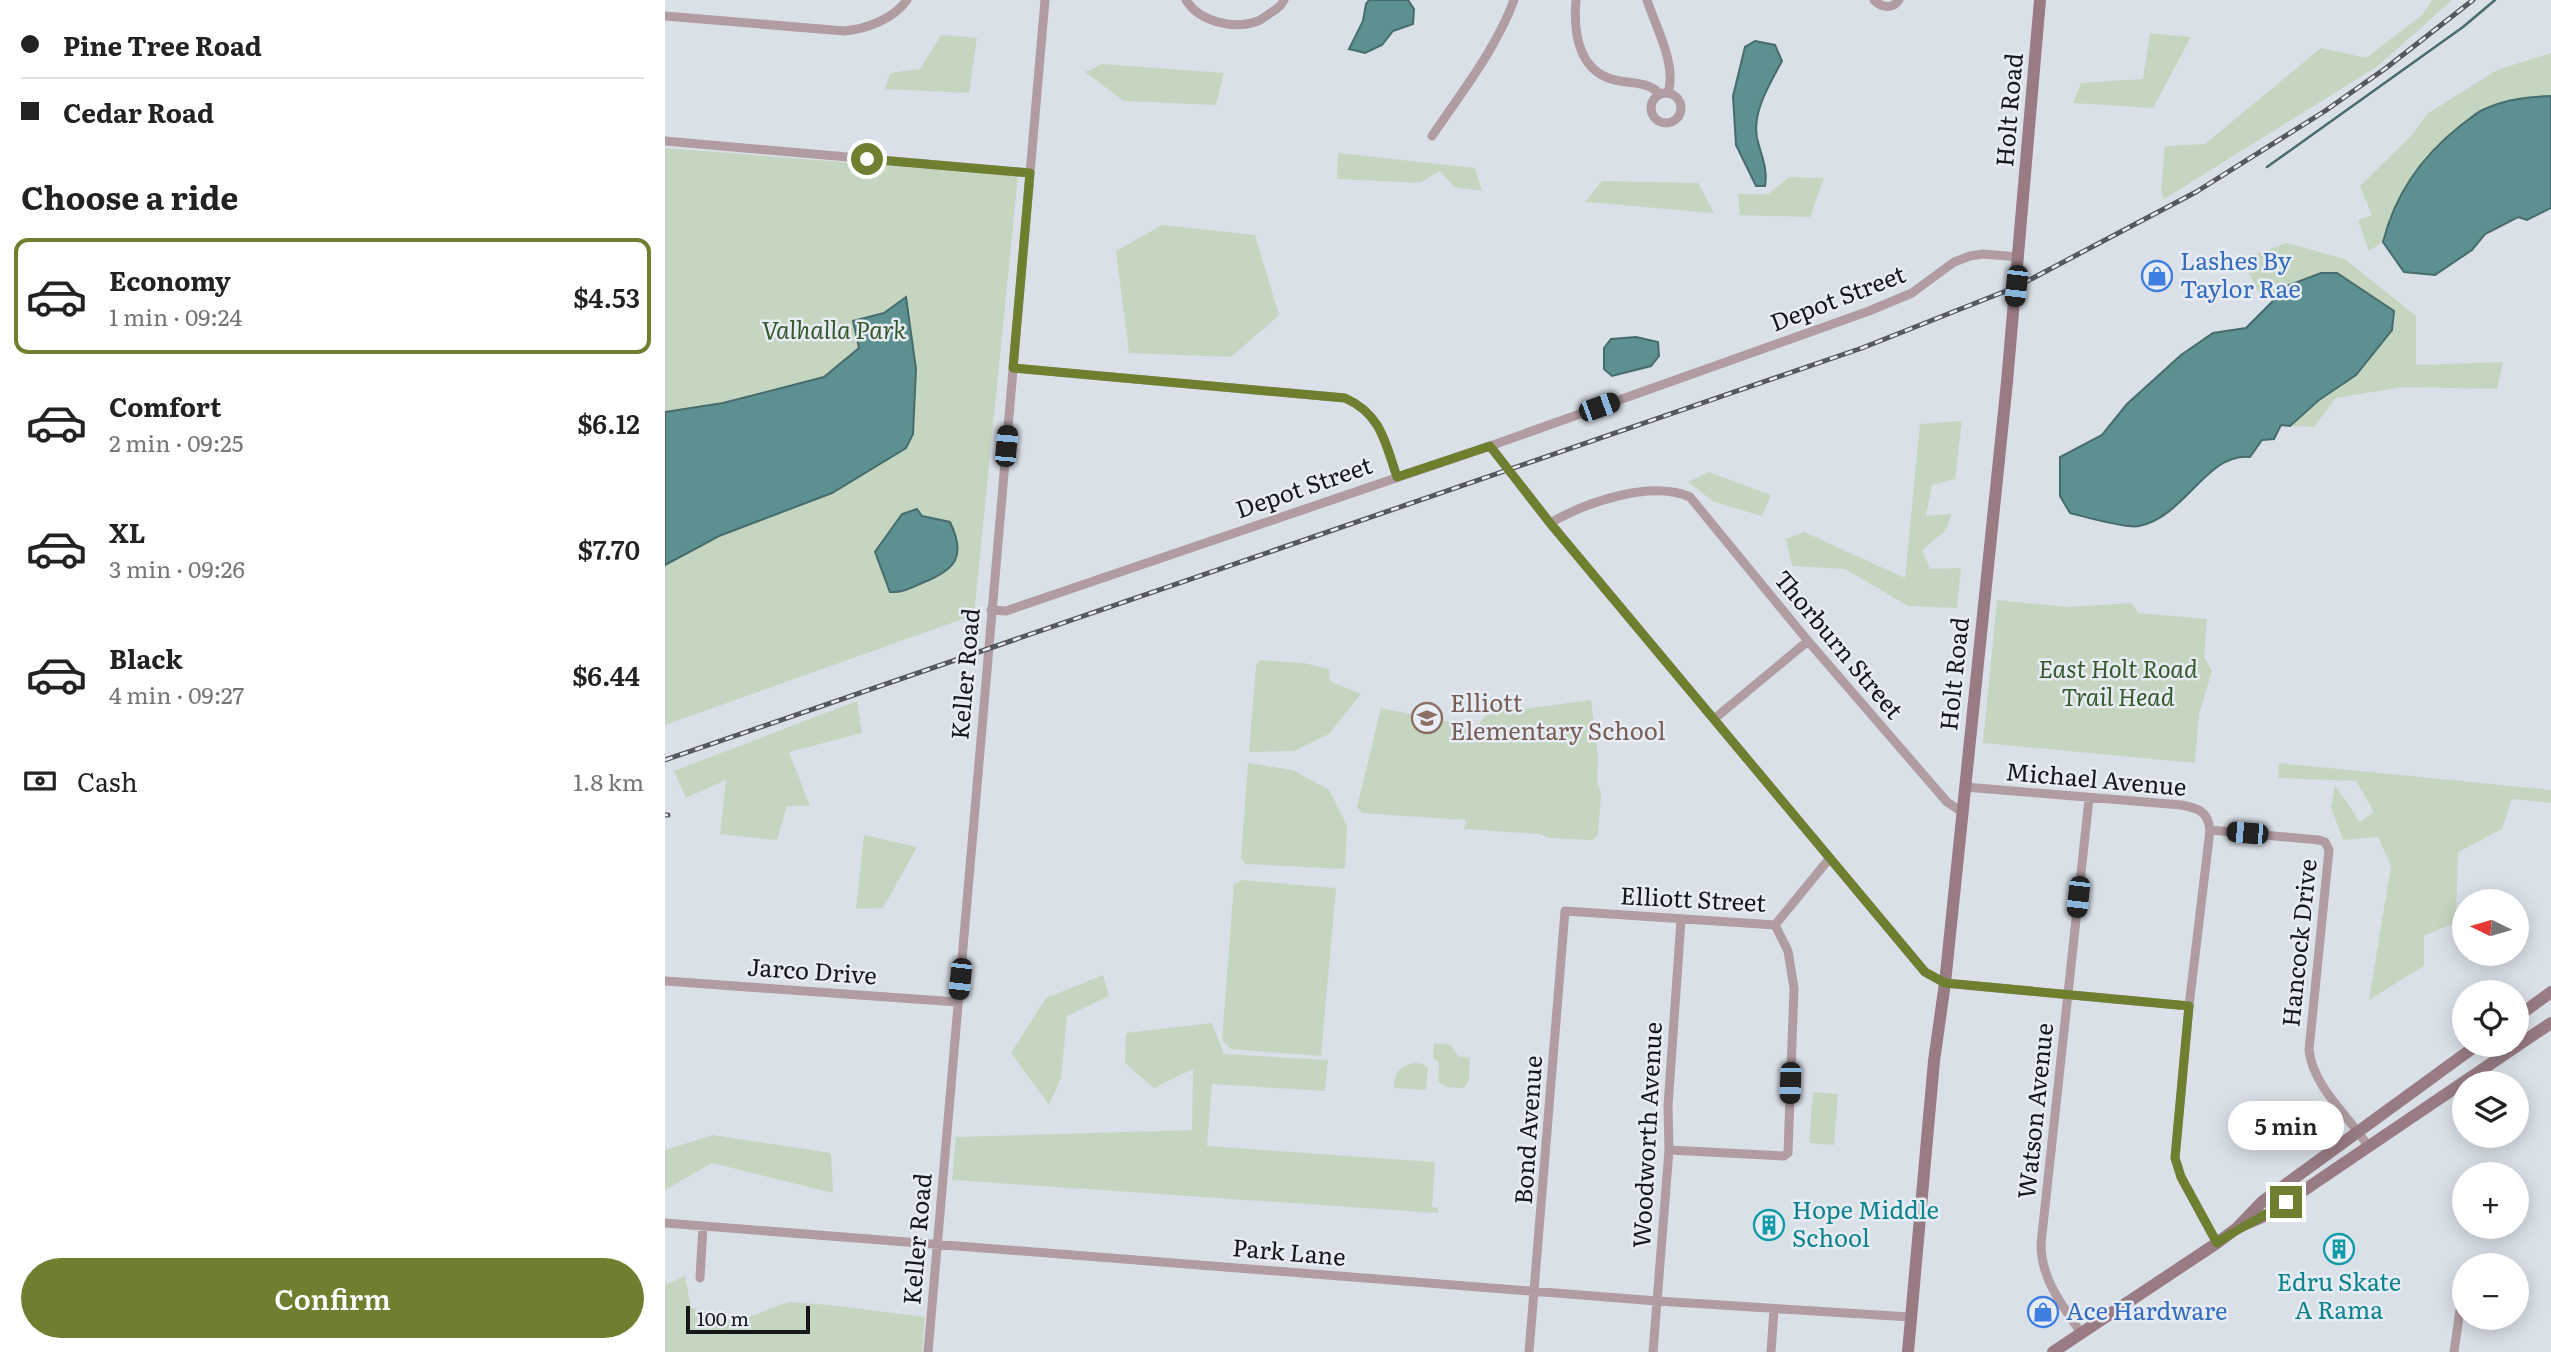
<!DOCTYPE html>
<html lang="en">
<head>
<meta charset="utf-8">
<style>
	body { margin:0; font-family:Literata,serif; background:#f2f2f2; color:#222; height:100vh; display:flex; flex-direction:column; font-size:26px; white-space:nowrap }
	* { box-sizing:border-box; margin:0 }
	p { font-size:23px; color:#767676 }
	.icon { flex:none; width:38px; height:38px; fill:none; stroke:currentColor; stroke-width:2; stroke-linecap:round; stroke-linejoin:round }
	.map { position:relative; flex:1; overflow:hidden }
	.side { display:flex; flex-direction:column; background:#fff; width:665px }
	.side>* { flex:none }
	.banner { display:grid; align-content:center; height:154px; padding:0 21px; background:#fff }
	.needle { width:46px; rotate:275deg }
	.tools { position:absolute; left:1787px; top:889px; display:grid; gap:14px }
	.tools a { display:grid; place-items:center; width:77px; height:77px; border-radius:50%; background:#fff; box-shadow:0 4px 18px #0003; font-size:35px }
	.scale { position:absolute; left:21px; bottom:18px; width:124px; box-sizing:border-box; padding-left:7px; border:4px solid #151719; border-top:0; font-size:19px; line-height:24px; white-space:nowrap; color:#151719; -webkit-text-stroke:5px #e8edf5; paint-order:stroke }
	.end { position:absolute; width:32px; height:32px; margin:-16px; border:9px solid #6e8030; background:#fff; box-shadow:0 0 0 4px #fff }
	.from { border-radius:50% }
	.bubble { position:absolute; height:49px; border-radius:24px; background:#fff; box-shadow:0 4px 18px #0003; font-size:23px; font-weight:600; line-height:49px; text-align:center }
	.car { position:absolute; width:21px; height:42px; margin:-21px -10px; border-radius:9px; box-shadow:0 0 5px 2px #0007; background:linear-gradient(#222 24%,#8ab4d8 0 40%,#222 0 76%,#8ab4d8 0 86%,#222 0) }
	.banner b { display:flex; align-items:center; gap:24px; height:66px; font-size:26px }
	.banner b+b { border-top:2px solid #e0e0e0 }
	.banner i { width:18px; height:18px; background:#222 }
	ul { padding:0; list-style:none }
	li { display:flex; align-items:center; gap:21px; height:116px; margin:0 14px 10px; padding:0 7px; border:4px solid transparent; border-radius:14px }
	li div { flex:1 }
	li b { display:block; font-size:26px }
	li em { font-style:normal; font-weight:600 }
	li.selected { border-color:#6e8030 }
	li>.icon { width:63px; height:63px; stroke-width:1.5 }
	h2 { padding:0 21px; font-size:32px; line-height:84px }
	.pay { display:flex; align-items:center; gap:18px; height:77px; padding:0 21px; font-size:26px }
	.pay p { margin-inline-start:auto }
	.primary-button { display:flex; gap:14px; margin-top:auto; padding:14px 21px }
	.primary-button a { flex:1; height:80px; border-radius:42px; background:#6e8030; color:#fff; font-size:28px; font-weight:600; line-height:80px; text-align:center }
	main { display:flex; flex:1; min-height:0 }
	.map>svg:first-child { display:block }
	.green { fill:#c4d6c0 }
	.water { fill:#5d9090; stroke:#476c6c; stroke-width:2 }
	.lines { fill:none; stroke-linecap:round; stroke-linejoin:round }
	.stream { stroke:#476c6c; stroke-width:2.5 }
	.street { stroke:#b09ca1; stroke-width:9 }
	.secondary { stroke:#987b83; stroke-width:12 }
	.rail-casing { stroke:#55595d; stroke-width:5 }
	.rail { stroke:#e8edf5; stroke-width:2.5; stroke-dasharray:8; stroke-linecap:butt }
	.route { stroke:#6e8030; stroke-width:9 }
	.labels { text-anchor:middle; stroke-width:5; stroke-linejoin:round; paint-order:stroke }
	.street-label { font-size:24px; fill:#151719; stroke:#e8edf5 }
	.shop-label { font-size:24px; fill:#366cbe; stroke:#e8edf5; text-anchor:start }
	.park-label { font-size:24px; font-style:italic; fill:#355b2c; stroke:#e8edf5 }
	.education-label { font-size:24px; fill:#785e54; stroke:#e8edf5; text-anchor:start }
	.culture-label { font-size:24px; fill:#0d838f; stroke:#e8edf5; text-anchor:start }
</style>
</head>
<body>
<main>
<section class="side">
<div class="banner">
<b><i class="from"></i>Pine Tree Road</b>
<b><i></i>Cedar Road</b>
</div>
<h2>Choose a ride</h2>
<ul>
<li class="selected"><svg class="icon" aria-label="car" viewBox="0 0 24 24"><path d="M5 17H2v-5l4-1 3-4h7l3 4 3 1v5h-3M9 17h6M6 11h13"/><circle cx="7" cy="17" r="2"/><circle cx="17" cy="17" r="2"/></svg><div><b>Economy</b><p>1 min · 09:24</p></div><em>$4.53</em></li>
<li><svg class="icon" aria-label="car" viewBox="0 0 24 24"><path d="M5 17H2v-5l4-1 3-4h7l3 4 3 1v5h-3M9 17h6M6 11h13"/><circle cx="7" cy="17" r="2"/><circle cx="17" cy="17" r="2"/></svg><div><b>Comfort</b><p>2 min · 09:25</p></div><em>$6.12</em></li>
<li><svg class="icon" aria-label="car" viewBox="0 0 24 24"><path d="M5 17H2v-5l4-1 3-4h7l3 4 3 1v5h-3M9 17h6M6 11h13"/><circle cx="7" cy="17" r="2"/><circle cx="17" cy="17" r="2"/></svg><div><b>XL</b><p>3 min · 09:26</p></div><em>$7.70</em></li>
<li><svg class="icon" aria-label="car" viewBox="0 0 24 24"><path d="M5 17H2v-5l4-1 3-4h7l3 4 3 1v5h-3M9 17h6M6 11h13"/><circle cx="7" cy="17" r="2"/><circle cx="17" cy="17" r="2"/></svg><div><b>Black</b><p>4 min · 09:27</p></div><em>$6.44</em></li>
</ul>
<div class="pay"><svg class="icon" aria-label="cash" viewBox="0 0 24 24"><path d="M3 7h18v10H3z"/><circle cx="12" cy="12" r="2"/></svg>Cash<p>1.8 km</p></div>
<div class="primary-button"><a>Confirm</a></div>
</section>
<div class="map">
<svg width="1886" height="1352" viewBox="0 0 1886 1352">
	<rect width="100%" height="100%" fill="#dae0e8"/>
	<!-- green -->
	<path class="green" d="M1767 0H1787L1713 66 1499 199 1496 189 1500 146 1540 144 1656 48 1701 58 1757 15Z
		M1485 33 1526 37 1488 108 1408 103 1416 83 1478 79Z
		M276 35 312 38 304 93 220 89 225 73 255 69Z
		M1886 53V96L1850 98 1725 217 1718 242 1704 251 1693 220 1707 215 1695 186 1747 135 1762 114 1832 70Z
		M438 64 559 73 551 105 459 101 420 72Z
		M0 148 353 176 309 615 0 725Z
		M673 153 810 168 817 191 789 187 775 171 755 183 672 179Z
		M1124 177 1159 178 1145 217 1075 215 1073 194H1103Z
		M937 181 1033 183 1049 213 920 202Z
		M497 225 590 235 614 315 566 357 464 353 451 251Z
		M1622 243 1680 259 1751 316V365L1838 362 1832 389 1738 387 1671 398 1649 427 1625 426 1654 400 1672 273C1645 273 1621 287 1597 299L1577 259Z
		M1297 421 1290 479 1267 485 1261 516 1287 514 1280 531 1257 550 1265 569 1296 568 1292 608 1243 606 1180 569 1127 566 1121 539 1139 532 1240 578 1255 424Z
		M1044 472 1106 495 1097 516 1049 502 1023 482Z
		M1332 600 1403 607 1467 603 1473 613 1542 619 1539 657 1547 671 1534 714 1530 763 1318 743Z
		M595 660 639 663 664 669 665 681 696 694 664 734 629 751 584 752 591 666Z
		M926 700 933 757 932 780 936 794 933 835 927 840 884 838 875 834 799 829 801 820 697 813 692 807 716 708 811 727 822 714Z
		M192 701 197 733 124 752 145 806H122L112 840 55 834 61 780 21 798 9 771Z
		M583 763 628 770 664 790 682 825 680 869 581 864 576 858Z
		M1614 763 1886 790V803L1847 799 1837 829 1793 852 1791 922 1759 936V966L1704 1000 1726 866 1713 837 1678 840 1666 807 1670 785 1695 822 1709 812 1691 781 1613 778Z
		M199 835 252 847 218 908 191 909Z
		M577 880 671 888 656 1056 566 1049 557 1040 569 884Z
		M438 975 444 996 402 1016 396 1078 384 1105 346 1053 381 998Z
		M547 1023 559 1054 663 1060 660 1091 547 1084 542 1146 770 1162 767 1207 773 1208V1213L287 1180 291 1137 527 1130 528 1069 489 1088 460 1063 461 1033Z
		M769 1043 786 1045 793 1056 805 1058 804 1081 799 1088 782 1087 773 1082 774 1063 768 1058Z
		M750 1063 758 1064 763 1068 761 1090 729 1088C728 1073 736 1065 750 1063Z
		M1148 1092 1173 1094 1169 1145 1144 1143Z
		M48 1135 166 1153 168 1193 47 1163 0 1190V1150Z
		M20 1276 26 1308 74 1321 123 1302 165 1305 260 1317 257 1352H0V1285Z"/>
	<!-- water -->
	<path class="water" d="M704 0H743L749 9 748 24 728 31 717 45 700 53 684 49 698 21 701 4Z
		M1090 41 1110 45 1117 61C1105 84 1087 111 1092 138 1096 155 1103 168 1100 186H1091L1071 145 1068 96 1080 47Z
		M1886 96V208L1862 220 1853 217 1820 234 1807 250 1770 275 1739 272 1718 242C1730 194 1757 156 1795 126 1804 120 1812 111 1822 108 1843 99 1863 97 1886 96Z
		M1656 273H1672L1729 311 1727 330 1691 375 1654 400 1625 426 1616 425 1609 439 1597 440 1585 457C1542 452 1520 517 1474 526 1461 529 1421 517 1405 513L1395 496V457L1437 435 1462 404 1516 355 1548 333 1581 328 1624 285Z
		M241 297 251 369 248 434 241 448 167 493 54 536 0 565V412L58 403 159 377 194 348 188 321 219 313Z
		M971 337 993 342 994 356 986 366 947 376 939 369V348L946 339Z
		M252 509 257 516 285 522C302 557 290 570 257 583 246 588 237 593 225 592L210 552 237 514Z"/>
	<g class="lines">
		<!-- stream -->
		<path class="stream" d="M1602 167 1798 27 1830 0"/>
		<!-- street -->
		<path class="street" d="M521 0C534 22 570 30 593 21 598 19 603 14 607 12 613 8 616 6 619 0
			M911 0C908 34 914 75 955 81 971 84 983 82 995 94
			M982 0C991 28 1012 64 1003 93
			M1209 0C1216 8 1228 9 1234 0
			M0 16 179 31C202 29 228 19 242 0
			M986 108a15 15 0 1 1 30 0a15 15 0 1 1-30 0Z
			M767 136C796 93 831 49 849 0
			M0 141 365 173
			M348 368 680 398C716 414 720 442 732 477
			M825 446 885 523 1260 972 1280 983 1524 1006
			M885 523C922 502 985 480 1025 497L1143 641 1282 802 1297 812
			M326 610 341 611 825 446 1204 311 1247 293 1289 262 1305 256 1318 254 1354 257
			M1049 719 1143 641
			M1300 787 1516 805C1533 808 1543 811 1545 830L1524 1006 1510 1158 1516 1177 1552 1243
			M1545 830 1654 840 1660 842 1664 850 1644 1050C1648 1087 1684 1116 1703 1146
			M0 981 292 1002
			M1004 1150 1119 1156 1123 1153 1129 988 1123 951 1110 925
			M0 1223 992 1301 1245 1317
			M35 1278 38 1226
			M1416 1333C1397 1305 1376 1279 1376 1244L1424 799
			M263 1352 380 0
			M864 1352 900 911 1110 925 1164 859
			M988 1352 1004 1150 1003 1106 1016 920
			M1106 1352 1109 1309
			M1789 1352 1795 1310"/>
		<!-- secondary -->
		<path class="secondary" d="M1852 1017 1886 992
			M1576 1226 1604 1214 1886 1023
			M1243 1352 1269 1061 1280 983 1342 382 1375 0
			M1388 1352 1552 1243 1572 1228 1598 1201 1812 1045"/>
		<!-- rail casing -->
		<g class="rail-casing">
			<path id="rail" d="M0 760 1197 348 1351 287 1531 192 1660 111 1721 68 1808 0
				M0 815H3"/>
		</g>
		<!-- rail -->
		<use href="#rail" class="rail"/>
	</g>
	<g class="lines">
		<!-- route -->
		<path class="route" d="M202 159 365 173 348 368 680 398C716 414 720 442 732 477L825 446 885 523 1260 972 1280 983 1524 1006 1510 1158 1516 1177 1552 1243C1574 1227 1598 1218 1621 1202"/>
	</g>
	<!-- icons -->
	<defs>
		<g id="shop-ring" transform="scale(1.575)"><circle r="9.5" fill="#e8edf5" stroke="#3f7fe0" stroke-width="1.5"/><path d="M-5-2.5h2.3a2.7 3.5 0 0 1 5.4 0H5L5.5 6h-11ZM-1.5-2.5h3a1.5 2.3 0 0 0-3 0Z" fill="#3f7fe0"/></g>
		<g id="school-ring" transform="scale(1.575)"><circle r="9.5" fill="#e8edf5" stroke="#8d6e63" stroke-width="1.5"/><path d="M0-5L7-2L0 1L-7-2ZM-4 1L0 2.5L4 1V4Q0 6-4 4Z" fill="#8d6e63"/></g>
		<g id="building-ring" transform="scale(1.575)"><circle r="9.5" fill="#e8edf5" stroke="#0f9aa8" stroke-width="1.5"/><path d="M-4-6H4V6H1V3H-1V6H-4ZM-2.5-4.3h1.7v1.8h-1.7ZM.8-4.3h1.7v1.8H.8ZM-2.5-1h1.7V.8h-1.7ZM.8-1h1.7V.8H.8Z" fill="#0f9aa8"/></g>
	</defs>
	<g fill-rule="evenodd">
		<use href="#shop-ring" x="1492" y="276"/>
		<use href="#school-ring" x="762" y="718"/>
		<use href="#building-ring" x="1104" y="1225"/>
		<use href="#building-ring" x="1674" y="1249"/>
		<use href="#shop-ring" x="1378" y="1312"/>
	</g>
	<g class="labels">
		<!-- street labels -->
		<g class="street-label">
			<text transform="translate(1345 110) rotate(-85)" y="8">Holt Road</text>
			<text transform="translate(1173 299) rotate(-21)" y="8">Depot Street</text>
			<text transform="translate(639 488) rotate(-19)" y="8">Depot Street</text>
			<text transform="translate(1173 645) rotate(50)" y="8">Thorburn Street</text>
			<text transform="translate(301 674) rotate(-85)" y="8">Keller Road</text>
			<text transform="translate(1290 674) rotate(-84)" y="8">Holt Road</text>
			<text transform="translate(1431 780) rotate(5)" y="8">Michael Avenue</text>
			<text transform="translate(1028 900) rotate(3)" y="8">Elliott Street</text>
			<text transform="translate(1635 943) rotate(-84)" y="8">Hancock Drive</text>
			<text transform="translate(147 972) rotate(4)" y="8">Jarco Drive</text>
			<text transform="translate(1371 1111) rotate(-84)" y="8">Watson Avenue</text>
			<text transform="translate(864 1130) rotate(-86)" y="8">Bond Avenue</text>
			<text transform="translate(983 1135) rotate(-87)" y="8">Woodworth Avenue</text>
			<text transform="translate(253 1239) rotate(-85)" y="8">Keller Road</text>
			<text transform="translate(624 1253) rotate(5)" y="8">Park Lane</text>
		</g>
		<!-- shop labels -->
		<g class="shop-label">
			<text x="1515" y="270">Lashes By<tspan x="1515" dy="28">Taylor Rae</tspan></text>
			<text x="1401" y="1320">Ace Hardware</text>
		</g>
		<!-- park labels -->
		<g class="park-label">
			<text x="169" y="339">Valhalla Park</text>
			<text x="1453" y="678">East Holt Road<tspan x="1453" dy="28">Trail Head</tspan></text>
		</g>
		<!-- education labels -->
		<g class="education-label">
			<text x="785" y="712">Elliott<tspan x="785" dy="28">Elementary School</tspan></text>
		</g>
		<!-- culture labels -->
		<g class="culture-label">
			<text x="1127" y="1219">Hope Middle<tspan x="1127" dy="28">School</tspan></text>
			<text x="1674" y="1291" text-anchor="middle">Edru Skate<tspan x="1674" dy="28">A Rama</tspan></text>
		</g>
	</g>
</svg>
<div class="tools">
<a><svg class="needle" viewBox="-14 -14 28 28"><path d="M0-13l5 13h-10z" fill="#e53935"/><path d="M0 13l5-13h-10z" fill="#767676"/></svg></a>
<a><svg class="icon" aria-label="locate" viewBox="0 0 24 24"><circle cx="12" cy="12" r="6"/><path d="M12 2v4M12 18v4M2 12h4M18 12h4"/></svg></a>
<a><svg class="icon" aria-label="layers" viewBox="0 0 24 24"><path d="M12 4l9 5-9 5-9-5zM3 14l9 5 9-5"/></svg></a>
<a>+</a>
<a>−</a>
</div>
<div class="scale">100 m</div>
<i class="end from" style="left:202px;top:159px"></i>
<i class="end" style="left:1621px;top:1202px"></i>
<div class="bubble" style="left:1563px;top:1101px;width:116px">5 min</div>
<i class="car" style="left:1351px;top:286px;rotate:186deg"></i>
<i class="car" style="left:934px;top:407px;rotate:70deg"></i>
<i class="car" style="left:341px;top:446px;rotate:5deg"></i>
<i class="car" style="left:1582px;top:833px;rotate:275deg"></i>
<i class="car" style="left:1413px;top:897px;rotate:186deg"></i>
<i class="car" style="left:295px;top:979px;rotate:186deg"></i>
<i class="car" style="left:1125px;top:1083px;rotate:182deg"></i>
</div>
</main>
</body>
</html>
